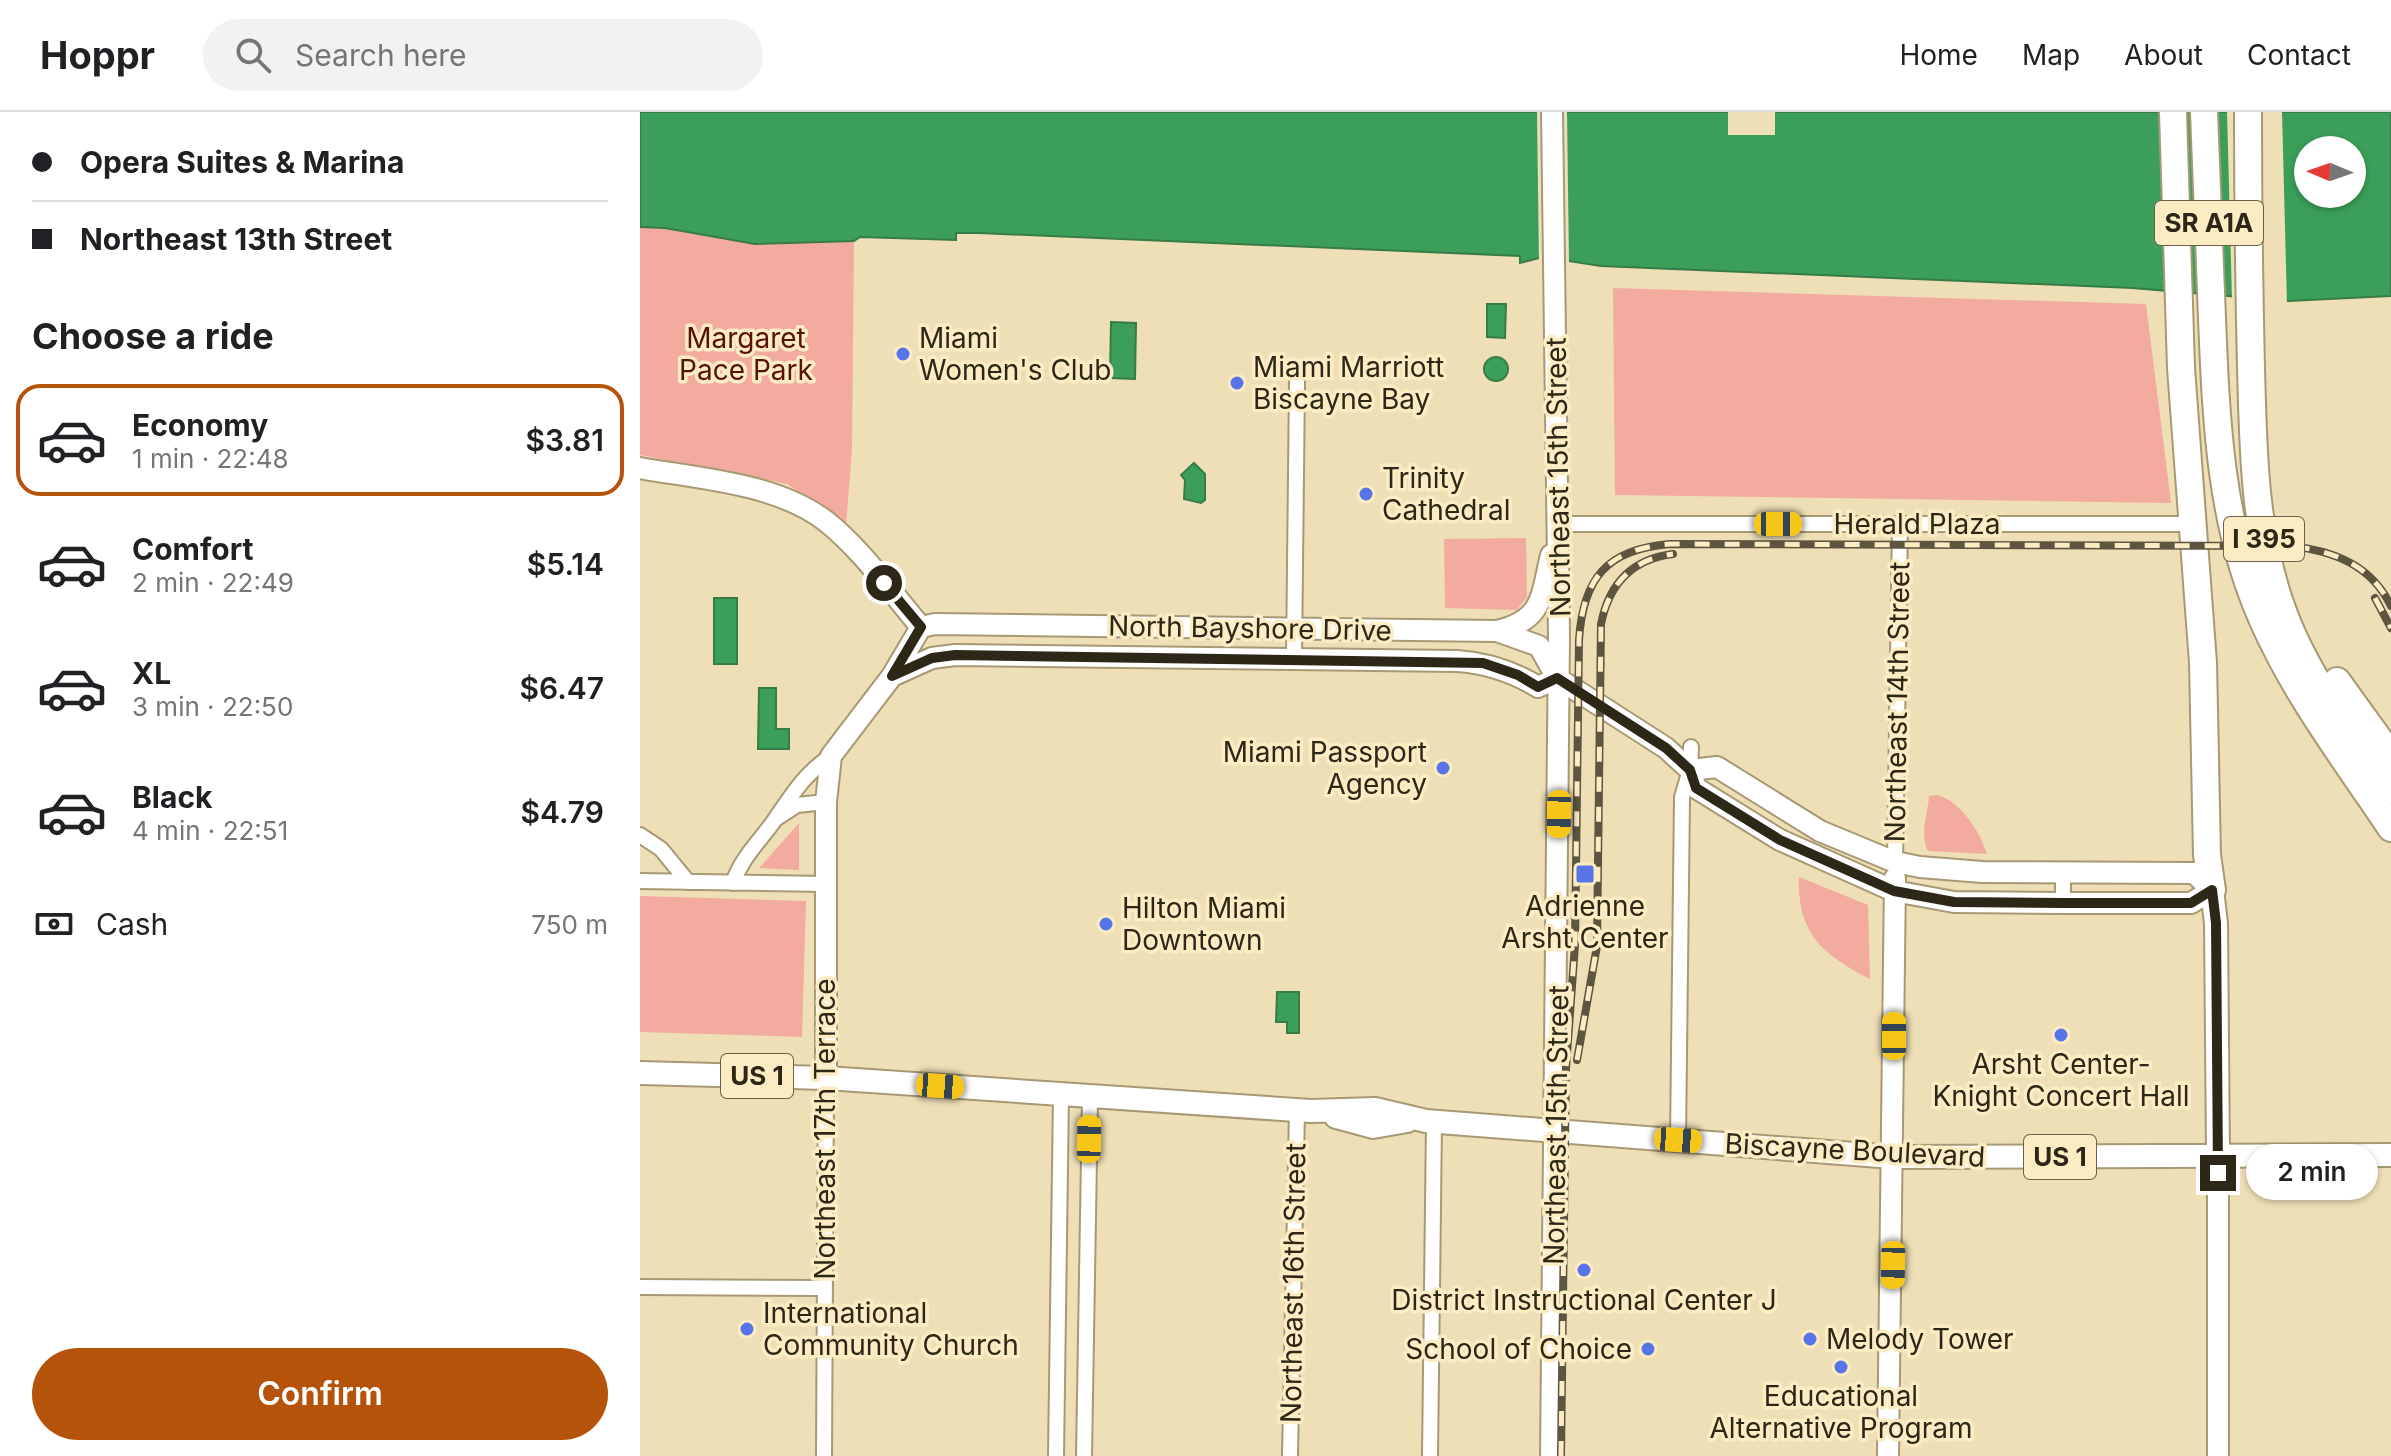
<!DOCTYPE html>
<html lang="en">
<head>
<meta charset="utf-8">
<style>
	body { margin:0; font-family:Inter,sans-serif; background:#f2f2f2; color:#202124; height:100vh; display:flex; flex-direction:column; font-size:30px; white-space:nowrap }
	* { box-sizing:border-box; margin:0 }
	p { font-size:26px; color:#757577 }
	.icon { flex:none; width:44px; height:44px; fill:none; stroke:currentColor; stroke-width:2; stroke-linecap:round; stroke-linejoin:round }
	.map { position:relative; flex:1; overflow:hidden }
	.panel { display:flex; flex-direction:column; background:#fff; width:640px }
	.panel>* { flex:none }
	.top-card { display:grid; align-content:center; height:176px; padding:0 32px; background:#fff }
	.needle { width:52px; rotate:272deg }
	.controls { position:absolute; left:1654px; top:24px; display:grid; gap:16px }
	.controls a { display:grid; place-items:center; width:72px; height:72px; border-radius:50%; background:#fff; box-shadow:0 2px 6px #0004; font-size:40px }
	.end { position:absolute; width:36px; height:36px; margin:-18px; border:10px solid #2d2718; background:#fff; box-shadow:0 0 0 4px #fff }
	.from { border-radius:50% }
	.bubble { position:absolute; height:56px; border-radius:28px; background:#fff; box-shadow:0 2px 6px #0004; font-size:26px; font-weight:600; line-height:56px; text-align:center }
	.car { position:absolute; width:24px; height:48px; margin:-24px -12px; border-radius:10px; box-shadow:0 0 6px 2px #0007; background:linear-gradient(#f5c518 24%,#345 0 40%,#f5c518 0 76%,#345 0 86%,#f5c518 0) }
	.top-card b { display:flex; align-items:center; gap:28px; height:76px; font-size:30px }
	.top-card b+b { border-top:2px solid #e0e0e0 }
	.top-card i { width:20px; height:20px; background:#202124 }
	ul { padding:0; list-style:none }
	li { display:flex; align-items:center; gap:24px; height:112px; margin:0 16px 12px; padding:0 16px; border:4px solid transparent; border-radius:24px }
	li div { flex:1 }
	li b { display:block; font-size:30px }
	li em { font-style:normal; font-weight:600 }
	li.active { border-color:#b45309 }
	li>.icon { width:72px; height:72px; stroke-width:1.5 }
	h2 { padding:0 32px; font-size:36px; line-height:96px }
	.pay { display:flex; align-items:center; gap:20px; height:88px; padding:0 32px; font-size:30px }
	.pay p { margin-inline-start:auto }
	.action { display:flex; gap:16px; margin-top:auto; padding:16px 32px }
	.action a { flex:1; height:92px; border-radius:48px; background:#b45309; color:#fff; font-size:32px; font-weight:600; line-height:92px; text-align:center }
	header { display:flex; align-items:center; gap:48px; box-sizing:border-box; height:112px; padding:0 40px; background:#fff; border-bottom:2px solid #e0e0e0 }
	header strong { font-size:38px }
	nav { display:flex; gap:44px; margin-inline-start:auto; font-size:28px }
	.search { width:560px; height:72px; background:#f2f2f2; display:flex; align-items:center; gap:20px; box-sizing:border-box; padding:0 28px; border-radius:44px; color:#757577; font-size:30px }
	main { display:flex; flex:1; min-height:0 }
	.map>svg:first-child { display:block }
	.green { fill:#f4ab9f }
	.water { fill:#3b9f59; stroke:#377b46; stroke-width:2; fill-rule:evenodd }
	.pier { fill:#eedfb7 }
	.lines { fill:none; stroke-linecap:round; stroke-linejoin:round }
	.street-casing { stroke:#a79973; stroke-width:18 }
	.secondary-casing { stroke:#a79973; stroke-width:24 }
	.primary-casing { stroke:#a79973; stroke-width:26 }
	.highway-casing { stroke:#a79973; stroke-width:30 }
	.street { stroke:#fff; stroke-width:14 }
	.secondary { stroke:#fff; stroke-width:20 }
	.primary { stroke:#fff; stroke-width:22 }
	.highway { stroke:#fff; stroke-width:26 }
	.rail-casing { stroke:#5e5540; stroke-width:8 }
	.rail { stroke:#fcecc4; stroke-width:5; stroke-dasharray:15; stroke-linecap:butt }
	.route { stroke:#2d2718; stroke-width:10 }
	.poi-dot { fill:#5774e9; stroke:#fcecc4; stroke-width:3 }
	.labels { text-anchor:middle; stroke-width:7; stroke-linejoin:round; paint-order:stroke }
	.shield { fill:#fcecc4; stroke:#6b624c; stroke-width:2 }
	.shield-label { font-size:26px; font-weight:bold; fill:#2d2718 }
	.park-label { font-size:28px; fill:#57120a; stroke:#fcecc4 }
	.poi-label { font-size:28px; fill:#2d2718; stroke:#fcecc4; text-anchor:start }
	.street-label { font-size:28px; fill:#2d2718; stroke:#fcecc4 }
</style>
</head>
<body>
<header>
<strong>Hoppr</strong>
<div class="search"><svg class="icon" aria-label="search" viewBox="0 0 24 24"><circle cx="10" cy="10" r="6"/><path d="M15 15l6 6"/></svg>Search here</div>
<nav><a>Home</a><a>Map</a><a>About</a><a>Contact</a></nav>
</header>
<main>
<section class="panel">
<div class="top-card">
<b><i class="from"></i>Opera Suites &amp; Marina</b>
<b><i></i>Northeast 13th Street</b>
</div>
<h2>Choose a ride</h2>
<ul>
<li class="active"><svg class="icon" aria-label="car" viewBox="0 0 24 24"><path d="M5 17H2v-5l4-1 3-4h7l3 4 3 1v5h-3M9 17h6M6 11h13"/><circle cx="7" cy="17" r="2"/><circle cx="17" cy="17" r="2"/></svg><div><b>Economy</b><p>1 min · 22:48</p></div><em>$3.81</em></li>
<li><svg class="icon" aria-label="car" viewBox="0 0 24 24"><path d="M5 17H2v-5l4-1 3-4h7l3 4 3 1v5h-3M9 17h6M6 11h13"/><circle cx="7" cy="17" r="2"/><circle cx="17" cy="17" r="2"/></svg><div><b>Comfort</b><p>2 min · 22:49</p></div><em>$5.14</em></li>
<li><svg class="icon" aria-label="car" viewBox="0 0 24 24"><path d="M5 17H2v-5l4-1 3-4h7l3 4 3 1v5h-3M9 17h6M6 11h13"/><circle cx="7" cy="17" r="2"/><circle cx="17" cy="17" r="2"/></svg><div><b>XL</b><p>3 min · 22:50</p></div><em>$6.47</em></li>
<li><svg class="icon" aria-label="car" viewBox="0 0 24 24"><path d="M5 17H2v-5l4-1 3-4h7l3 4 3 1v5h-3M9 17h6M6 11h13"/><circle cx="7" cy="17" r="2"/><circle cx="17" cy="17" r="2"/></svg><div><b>Black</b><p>4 min · 22:51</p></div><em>$4.79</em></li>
</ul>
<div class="pay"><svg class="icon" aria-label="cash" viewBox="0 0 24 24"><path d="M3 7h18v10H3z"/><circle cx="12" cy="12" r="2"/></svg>Cash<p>750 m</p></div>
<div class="action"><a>Confirm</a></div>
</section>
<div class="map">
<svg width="1751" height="1344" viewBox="0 0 1751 1344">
	<rect width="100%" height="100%" fill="#eedfb7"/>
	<!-- green -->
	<path class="green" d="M0 115 25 116 115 132 214 129 212 338 206 413 147 372 0 343Z
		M973 176 1506 192 1531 391 975 383Z
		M886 426 887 485 877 498 805 496 804 427Z
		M1297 683C1321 689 1340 720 1347 742L1288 739C1279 723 1288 701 1289 684Z
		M159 711V758L119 756Z
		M1159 765 1228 793 1230 867C1183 843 1157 822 1159 765Z
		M0 784 166 789 162 925 0 920Z"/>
	<!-- water -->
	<path class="water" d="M0 0H1751V184L1648 189 1492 176 961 154 903 145 880 151V144L339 121H316V128L220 125 214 129 115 132 25 116 0 115ZM1668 38H1712V82H1668Z
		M847 192H866L865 226 847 225Z
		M471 210 496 211 495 267 470 266Z
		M844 257a12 12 0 1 1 24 0a12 12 0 1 1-24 0Z
		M554 351 565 362V388L561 391 544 387 545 368 541 363Z
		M74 486H97V552H74Z
		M119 576H136V617H149V637H118Z
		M637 880H659V921H647V910H636Z"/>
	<!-- pier -->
	<path class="pier" d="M897 0H927L929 152 899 150Z
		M1088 0H1135V23H1088Z
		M1587 0H1642L1647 193 1592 188Z"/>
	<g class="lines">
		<!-- street casing -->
		<g class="street-casing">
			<path id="street" d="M919 412H1539
				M654 546 657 270
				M137 706 157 693 186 690
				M0 723 21 737 48 770
				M1255 750 1260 412
				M1423 761V791
				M0 769 186 772
				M93 771C102 745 119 730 134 709 152 683 164 662 191 644
				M1038 1028 1042 685 1050 658 1051 635
				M0 1175 184 1176
				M184 1344 186 966
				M416 1344 421 983
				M444 1344 450 985
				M650 1344 657 998
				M790 1344 794 1010"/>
		</g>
		<!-- secondary casing -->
		<g class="secondary-casing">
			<path id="secondary" d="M0 356C61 367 137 371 187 410 223 439 251 480 281 515
				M857 519C904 508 901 484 911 443
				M252 564 292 546 315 543 817 549C847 551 872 559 898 575L917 566
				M186 966V690L191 644 252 564 281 515 295 512 857 519 899 534 917 566 1026 636 1050 658 1056 676 1140 728 1254 779 1314 790 1423 791H1551L1572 778 1554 761 1342 760 1280 755 1255 750 1180 719 1077 655 1050 658
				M911 1344 919 524 912 0
				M1248 1344 1255 766
				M1578 1344V1044"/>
		</g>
		<!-- primary casing -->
		<g class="primary-casing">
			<path id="primary" d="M1572 778 1576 811 1578 1044
				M0 961 186 966 671 999 735 997 786 1009 1253 1045 1751 1043
				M696 1005 733 1015 767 1009"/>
		</g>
		<!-- highway casing -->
		<g class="highway-casing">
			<path id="highway" d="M1533 0 1541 256 1563 551 1567 743 1572 778
				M1564 0C1567 69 1570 138 1572 206 1576 307 1580 410 1621 504 1654 581 1705 647 1751 716
				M1608 0C1608 85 1609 171 1611 256 1613 334 1614 416 1640 491 1663 560 1710 620 1751 679
				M1697 569 1751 644"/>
		</g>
		<!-- street -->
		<use href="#street" class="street"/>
		<!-- secondary -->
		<use href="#secondary" class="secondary"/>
		<!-- primary -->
		<use href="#primary" class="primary"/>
		<!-- highway -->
		<use href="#highway" class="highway"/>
		<!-- rail casing -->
		<g class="rail-casing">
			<path id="rail" d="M1735 486 1751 516
				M937 948 957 834 961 512C969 472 992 447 1033 442
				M921 1344 926 956 935 833 939 528C943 466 967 437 1030 432L1651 434C1694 439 1731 453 1751 494"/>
		</g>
		<!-- rail -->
		<use href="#rail" class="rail"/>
	</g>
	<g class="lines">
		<!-- route -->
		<path class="route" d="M244 471 281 515 252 564 292 546 315 543 843 551 878 563 898 575 917 566 1026 636 1050 658 1056 676 1140 728 1254 779 1314 790 1423 791H1551L1572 778 1576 811 1578 1061"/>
	</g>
	<!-- markers -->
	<g class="poi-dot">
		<circle cx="263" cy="242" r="8"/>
		<circle cx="597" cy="271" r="8"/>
		<circle cx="726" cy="382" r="8"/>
		<circle cx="803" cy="656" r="8"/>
		<rect x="935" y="752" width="20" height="20" rx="4"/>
		<circle cx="466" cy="812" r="8"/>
		<circle cx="1421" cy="923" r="8"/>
		<circle cx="944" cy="1158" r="8"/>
		<circle cx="107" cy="1217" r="8"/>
		<circle cx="1170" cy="1227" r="8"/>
		<circle cx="1008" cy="1237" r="8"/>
		<circle cx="1201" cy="1255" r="8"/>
	</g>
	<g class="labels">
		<!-- shield labels -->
		<g class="shield">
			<rect x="1515" y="89" width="108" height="44" rx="6"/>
			<rect x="1584" y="405" width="80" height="44" rx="6"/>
			<rect x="81" y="942" width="72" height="44" rx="6"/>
			<rect x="1384" y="1023" width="72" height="44" rx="6"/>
		</g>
		<g class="shield-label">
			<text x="1569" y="120">SR A1A</text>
			<text x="1624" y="436">I 395</text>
			<text x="117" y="973">US 1</text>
			<text x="1420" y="1054">US 1</text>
		</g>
		<!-- park labels -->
		<g class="park-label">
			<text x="106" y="236">Margaret<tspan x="106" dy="32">Pace Park</tspan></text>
		</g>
		<!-- poi labels -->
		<g class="poi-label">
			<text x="279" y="236">Miami<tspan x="279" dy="32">Women's Club</tspan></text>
			<text x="613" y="265">Miami Marriott<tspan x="613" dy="32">Biscayne Bay</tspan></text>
			<text x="742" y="376">Trinity<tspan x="742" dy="32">Cathedral</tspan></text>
			<text x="787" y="650" text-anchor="end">Miami Passport<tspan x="787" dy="32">Agency</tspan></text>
			<text x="945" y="804" text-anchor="middle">Adrienne<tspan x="945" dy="32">Arsht Center</tspan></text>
			<text x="482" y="806">Hilton Miami<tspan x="482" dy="32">Downtown</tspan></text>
			<text x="1421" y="962" text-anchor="middle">Arsht Center-<tspan x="1421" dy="32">Knight Concert Hall</tspan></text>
			<text x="944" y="1198" text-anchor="middle">District Instructional Center J</text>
			<text x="123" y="1211">International<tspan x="123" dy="32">Community Church</tspan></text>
			<text x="1186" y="1237">Melody Tower</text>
			<text x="992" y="1247" text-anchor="end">School of Choice</text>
			<text x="1201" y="1294" text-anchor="middle">Educational<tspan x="1201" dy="32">Alternative Program</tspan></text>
		</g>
		<!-- street labels -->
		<g class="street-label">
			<text transform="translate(918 365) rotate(-91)" y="10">Northeast 15th Street</text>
			<text x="1277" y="422">Herald Plaza</text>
			<text transform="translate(610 516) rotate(1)" y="10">North Bayshore Drive</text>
			<text transform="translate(1257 590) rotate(-89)" y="10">Northeast 14th Street</text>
			<text transform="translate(916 1013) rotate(-89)" y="10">Northeast 15th Street</text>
			<text transform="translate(185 1017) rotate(-90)" y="10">Northeast 17th Terrace</text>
			<text transform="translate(1215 1038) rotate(3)" y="10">Biscayne Boulevard</text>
			<text transform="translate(653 1171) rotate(-89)" y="10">Northeast 16th Street</text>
		</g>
	</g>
</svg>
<div class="controls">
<a><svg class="needle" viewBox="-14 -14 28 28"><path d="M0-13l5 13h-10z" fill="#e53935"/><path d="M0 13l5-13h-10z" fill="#757577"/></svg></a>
</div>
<i class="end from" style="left:244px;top:471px"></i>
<i class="end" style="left:1578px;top:1061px"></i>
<div class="bubble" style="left:1606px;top:1032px;width:132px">2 min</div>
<i class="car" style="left:1138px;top:412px;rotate:90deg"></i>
<i class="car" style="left:919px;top:702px;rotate:181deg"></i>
<i class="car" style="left:1254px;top:924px;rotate:0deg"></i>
<i class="car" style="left:300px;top:974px;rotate:94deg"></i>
<i class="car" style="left:449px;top:1027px;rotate:1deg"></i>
<i class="car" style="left:1038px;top:1028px;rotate:94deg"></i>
<i class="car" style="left:1253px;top:1153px;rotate:181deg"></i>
</div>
</main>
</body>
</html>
